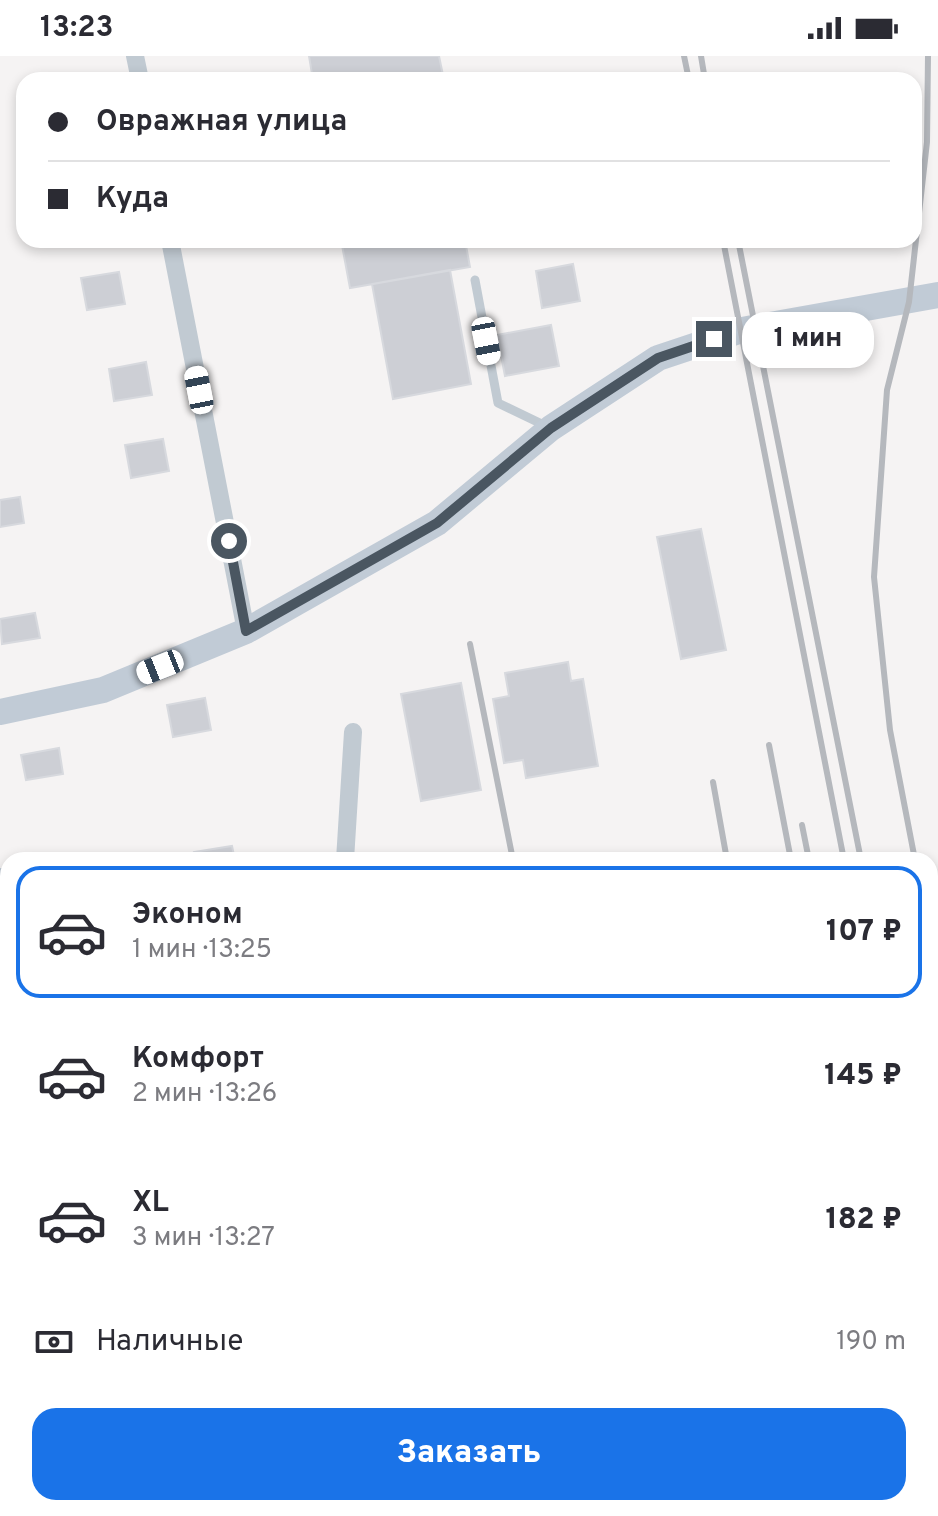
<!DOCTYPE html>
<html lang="ru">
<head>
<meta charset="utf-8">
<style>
	body { margin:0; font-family:Overpass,sans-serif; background:#f7f7f7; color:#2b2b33; height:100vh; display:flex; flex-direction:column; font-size:30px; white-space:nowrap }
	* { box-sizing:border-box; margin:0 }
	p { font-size:26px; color:#7c7c81 }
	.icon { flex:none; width:44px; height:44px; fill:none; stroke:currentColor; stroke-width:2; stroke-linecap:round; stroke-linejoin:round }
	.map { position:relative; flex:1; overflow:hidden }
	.side { position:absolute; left:0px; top:796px; width:938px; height:664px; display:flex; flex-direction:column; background:#fff; border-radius:24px 24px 0 0; box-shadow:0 4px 12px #0003 }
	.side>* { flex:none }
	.banner { position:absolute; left:16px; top:16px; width:906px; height:176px; border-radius:24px; box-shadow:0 4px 12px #0003; display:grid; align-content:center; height:176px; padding:0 32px; background:#fff }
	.end { position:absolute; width:36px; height:36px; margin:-18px; border:10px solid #4a5661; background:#fff; box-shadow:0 0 0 4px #fff }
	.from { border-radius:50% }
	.bubble { position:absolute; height:56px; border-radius:24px; background:#fff; box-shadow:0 4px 12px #0003; font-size:26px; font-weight:800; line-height:56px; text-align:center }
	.car { position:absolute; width:24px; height:48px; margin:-24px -12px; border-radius:10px; box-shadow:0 0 6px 2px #0007; background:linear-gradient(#fff 24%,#345 0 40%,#fff 0 76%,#345 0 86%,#fff 0) }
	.banner b { display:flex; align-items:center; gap:28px; height:76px; font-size:30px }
	.banner b+b { border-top:2px solid #e1e1e2 }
	.banner i { width:20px; height:20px; background:#2b2b33 }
	ul { padding:14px 0 0; list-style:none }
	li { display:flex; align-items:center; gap:24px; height:132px; margin:0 16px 12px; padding:0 16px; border:4px solid transparent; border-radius:24px }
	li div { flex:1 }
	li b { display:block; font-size:30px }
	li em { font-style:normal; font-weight:800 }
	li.active { border-color:#1a73e8 }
	li>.icon { width:72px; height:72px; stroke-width:1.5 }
	.pay { display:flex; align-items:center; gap:20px; height:88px; padding:0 32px; font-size:30px }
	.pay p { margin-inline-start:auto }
	.action { display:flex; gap:16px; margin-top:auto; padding:16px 32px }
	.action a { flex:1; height:92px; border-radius:24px; background:#1a73e8; color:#fff; font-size:32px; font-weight:800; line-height:92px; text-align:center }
	.status { display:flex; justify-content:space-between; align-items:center; height:56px; padding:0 40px; background:#fff; direction:ltr }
	.status svg { height:22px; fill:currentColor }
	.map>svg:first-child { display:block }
	.building { fill:#cdcfd5; stroke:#d7d9de; stroke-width:2 }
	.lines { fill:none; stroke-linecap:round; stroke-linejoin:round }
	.lane { stroke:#c1cad2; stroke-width:9 }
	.street { stroke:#c1cad2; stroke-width:18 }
	.secondary { stroke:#c1cbd6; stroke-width:26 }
	.rail { stroke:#b5b8bd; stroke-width:6 }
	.route { stroke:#4a5661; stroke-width:10 }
</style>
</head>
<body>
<div class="status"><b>13:23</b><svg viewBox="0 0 49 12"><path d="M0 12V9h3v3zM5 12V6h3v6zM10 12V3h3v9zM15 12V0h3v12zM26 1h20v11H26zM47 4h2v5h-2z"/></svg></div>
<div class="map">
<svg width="938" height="1460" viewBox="0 0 938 1460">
	<rect width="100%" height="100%" fill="#f5f3f3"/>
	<!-- building -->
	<path class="building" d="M309 0H439L444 24H313Z
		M341 184H465L470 211 350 232Z
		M573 208 580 245 542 252 536 215Z
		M450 214 471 328 393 343 372 228Z
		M119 216 125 248 87 254 81 222Z
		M551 269 559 310 505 320 497 279Z
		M146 306 152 339 114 345 109 313Z
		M163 383 169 415 131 422 125 389Z
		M20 441 24 467 0 471V444Z
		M701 473 726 594 681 603 657 481Z
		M35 557 40 582 2 588 0 563Z
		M568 606 571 625 583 623 598 710 526 722 523 704 504 707 493 643 509 640 505 617Z
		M461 627 481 734 421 745 401 638Z
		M205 642 211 674 173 681 167 649Z
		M59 692 63 718 26 724 21 699Z
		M232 790 235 804H196L194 796Z
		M8 1198V1224L0 1226V1200Z
		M8 1334V1360H6L2 1335Z
		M22 1452H60L62 1460H23Z
		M189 1452H228L229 1460H190Z
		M507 1452H601L557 1460H508Z
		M690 1452H837L838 1460H692Z
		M371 1453 372 1460H333V1459Z"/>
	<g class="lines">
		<!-- lane -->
		<path class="lane" d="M475 224 498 347 548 371"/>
		<!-- street -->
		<path class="street" d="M135 0 140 24
			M170 184 246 575
			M345 804 353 676
			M0 1277 8 1275
			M414 1452 415 1460"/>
		<!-- secondary -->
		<path class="secondary" d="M0 656 103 634 246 575 437 467 551 372 658 302 742 274 938 239
			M0 825 8 871
			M112 1452 113 1460"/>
		<!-- rail -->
		<path class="rail" d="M684 0 689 24
			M701 0 705 24
			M723 184 844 804
			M738 184 861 804
			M470 588 513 804
			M769 689 791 804
			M713 726 727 804
			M802 769 809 804
			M915 804 890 674 874 521 887 334 909 246 927 86 928 0
			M930 884 938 925
			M930 1158 938 1199
			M930 1248 938 1290
			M930 1431 936 1460
			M642 1452 643 1460
			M847 1452 848 1460
			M883 1452 884 1460
			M917 1452 919 1460"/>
	</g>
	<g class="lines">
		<!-- route -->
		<path class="route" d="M229 485 246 575 437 467 551 372 658 302 714 283"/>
	</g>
</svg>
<i class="end from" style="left:229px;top:485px"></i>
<i class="end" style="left:714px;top:283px"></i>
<div class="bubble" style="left:742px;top:256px;width:132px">1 мин</div>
<i class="car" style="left:486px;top:285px;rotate:169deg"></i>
<i class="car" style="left:199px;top:334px;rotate:349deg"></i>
<i class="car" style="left:160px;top:611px;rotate:248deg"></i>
<div class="banner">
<b><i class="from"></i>Овражная улица</b>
<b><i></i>Куда</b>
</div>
<section class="side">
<ul>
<li class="active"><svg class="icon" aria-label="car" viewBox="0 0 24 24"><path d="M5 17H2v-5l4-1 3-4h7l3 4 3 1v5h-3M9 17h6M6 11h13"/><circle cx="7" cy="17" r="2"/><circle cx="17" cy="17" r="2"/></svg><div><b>Эконом</b><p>1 мин · 13:25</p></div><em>107 ₽</em></li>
<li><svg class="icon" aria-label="car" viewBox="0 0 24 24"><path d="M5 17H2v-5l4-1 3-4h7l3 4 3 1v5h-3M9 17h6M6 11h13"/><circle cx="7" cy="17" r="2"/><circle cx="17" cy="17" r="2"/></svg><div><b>Комфорт</b><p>2 мин · 13:26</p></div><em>145 ₽</em></li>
<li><svg class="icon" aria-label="car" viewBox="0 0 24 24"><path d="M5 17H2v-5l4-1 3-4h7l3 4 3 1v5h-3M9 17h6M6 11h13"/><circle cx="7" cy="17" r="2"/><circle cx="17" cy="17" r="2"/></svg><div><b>XL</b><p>3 мин · 13:27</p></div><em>182 ₽</em></li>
</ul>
<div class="pay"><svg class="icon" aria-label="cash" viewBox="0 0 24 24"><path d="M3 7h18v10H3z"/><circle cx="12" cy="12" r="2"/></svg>Наличные<p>190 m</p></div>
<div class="action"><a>Заказать</a></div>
</section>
</div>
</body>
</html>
